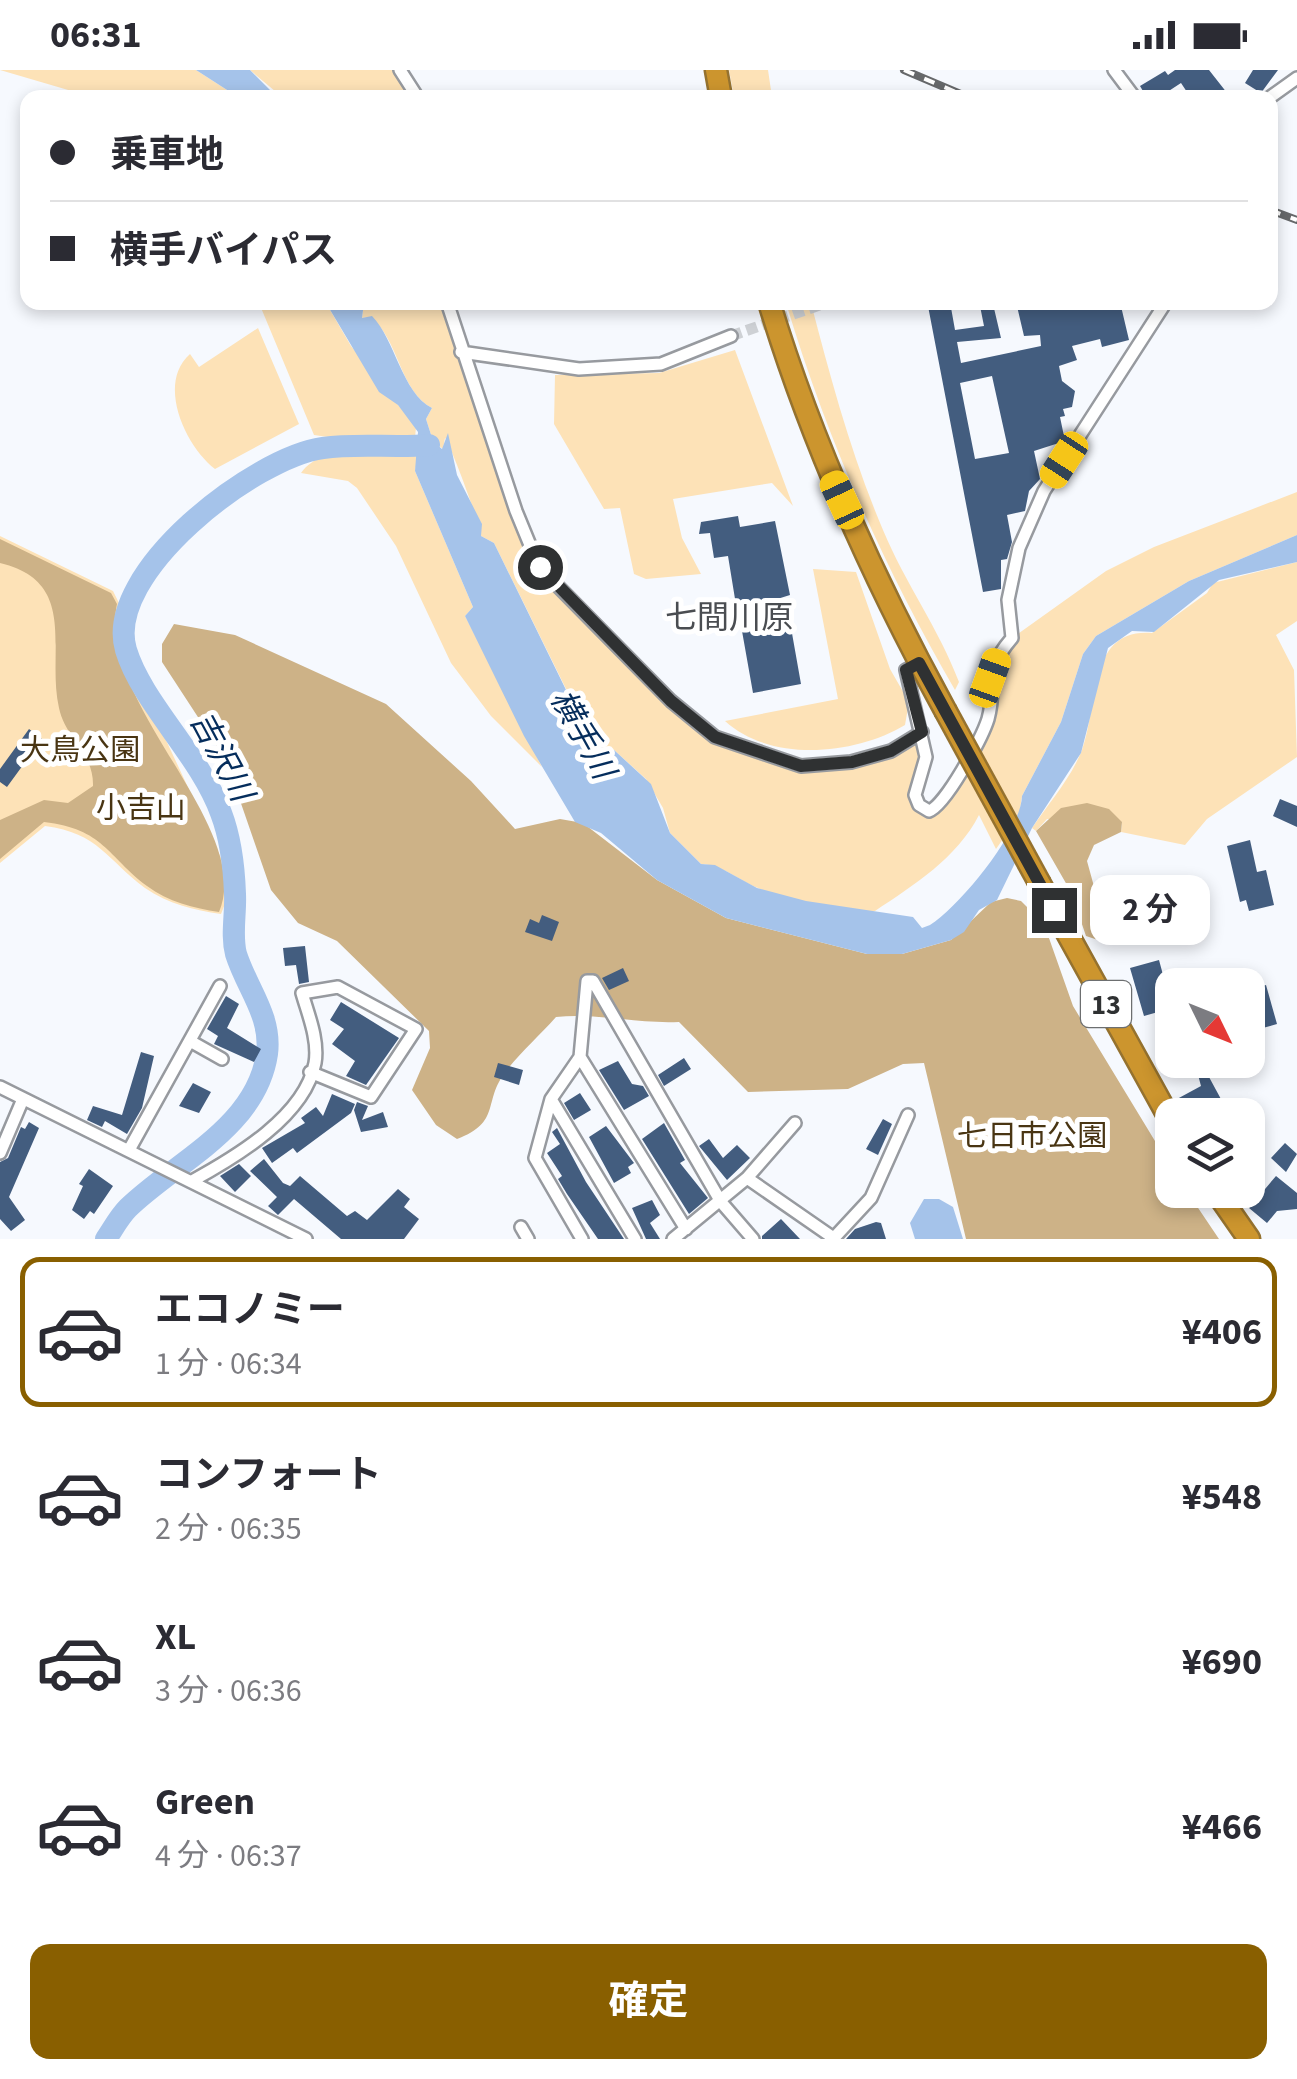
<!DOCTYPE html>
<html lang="ja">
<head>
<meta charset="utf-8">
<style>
	body { margin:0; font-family:"Source Sans 3","Noto Sans JP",sans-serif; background:#f7f7f7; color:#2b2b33; height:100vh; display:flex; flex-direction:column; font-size:38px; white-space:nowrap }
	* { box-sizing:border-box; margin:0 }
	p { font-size:32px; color:#7c7c81 }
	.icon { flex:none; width:55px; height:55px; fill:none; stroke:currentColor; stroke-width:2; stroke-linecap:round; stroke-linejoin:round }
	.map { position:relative; height:1169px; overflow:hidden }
	.panel { display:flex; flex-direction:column; background:#fff; flex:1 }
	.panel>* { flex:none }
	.top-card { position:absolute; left:20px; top:20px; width:1258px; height:220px; border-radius:20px; box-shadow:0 5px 15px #0003; display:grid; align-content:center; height:220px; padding:0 30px; background:#fff }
	.needle { width:65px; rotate:133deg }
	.buttons { position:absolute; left:1155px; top:898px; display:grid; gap:20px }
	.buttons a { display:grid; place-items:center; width:110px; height:110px; border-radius:20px; background:#fff; box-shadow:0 5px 15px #0003; font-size:50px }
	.end { position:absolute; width:45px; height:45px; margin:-22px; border:12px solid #2f3132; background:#fff; box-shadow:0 0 0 5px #fff }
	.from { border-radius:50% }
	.bubble { position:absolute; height:70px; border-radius:20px; background:#fff; box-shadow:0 5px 15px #0003; font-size:32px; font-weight:700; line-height:70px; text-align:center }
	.car { position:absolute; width:30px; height:60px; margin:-30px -15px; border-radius:12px; box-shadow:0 0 8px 2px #0007; background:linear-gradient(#f5c518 24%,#345 0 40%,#f5c518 0 76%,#345 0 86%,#f5c518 0) }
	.top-card b { display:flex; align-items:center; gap:35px; height:95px; font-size:38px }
	.top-card b+b { border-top:2px solid #e1e1e2 }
	.top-card i { width:25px; height:25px; background:#2b2b33 }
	ul { padding:18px 0 0; list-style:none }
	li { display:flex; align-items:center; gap:30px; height:150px; margin:0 20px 15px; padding:0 10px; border:5px solid transparent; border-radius:20px }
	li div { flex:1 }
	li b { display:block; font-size:38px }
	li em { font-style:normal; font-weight:700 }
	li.on { border-color:#895f00 }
	li>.icon { width:90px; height:90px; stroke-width:1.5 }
	.action { display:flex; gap:20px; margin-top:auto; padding:20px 30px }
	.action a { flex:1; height:115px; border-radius:20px; background:#895f00; color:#fff; font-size:40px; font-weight:700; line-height:115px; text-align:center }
	.status { display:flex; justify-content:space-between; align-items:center; height:70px; padding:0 50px; background:#fff; direction:ltr }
	.status svg { height:28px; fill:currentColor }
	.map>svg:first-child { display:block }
	.green { fill:#fde2b7 }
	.forest { fill:#cdb287 }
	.water { fill:#a5c3ea }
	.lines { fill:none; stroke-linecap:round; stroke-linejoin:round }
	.river { stroke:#a5c3ea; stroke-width:22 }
	.building { fill:#435d7f; fill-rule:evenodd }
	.street-tunnel { stroke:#ced1d5; stroke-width:11; stroke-dasharray:11 5.5; stroke-linecap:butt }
	.street-casing { stroke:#979a9f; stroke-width:16 }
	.highway-casing { stroke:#95722f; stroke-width:25 }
	.street { stroke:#fff; stroke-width:11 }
	.highway { stroke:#cc952e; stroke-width:20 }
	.rail-casing { stroke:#66686a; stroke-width:8 }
	.rail { stroke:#fff; stroke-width:4; stroke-dasharray:11; stroke-linecap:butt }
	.highway-bridge-casing { stroke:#95722f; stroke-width:25; stroke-linecap:butt }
	.highway-bridge { stroke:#cc952e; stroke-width:20 }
	.route { stroke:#2f3132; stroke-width:12 }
	.labels { text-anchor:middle; stroke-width:10; stroke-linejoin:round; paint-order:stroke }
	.shield { fill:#fff; stroke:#6d6f70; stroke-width:2.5 }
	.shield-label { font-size:28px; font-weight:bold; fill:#2f3132 }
	.park-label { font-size:30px; fill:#493513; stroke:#fff }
	.neighbourhood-label { font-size:32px; fill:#4a4d51; stroke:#fff }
	.water-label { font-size:32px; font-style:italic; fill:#052d5c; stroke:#fff }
</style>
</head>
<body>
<div class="status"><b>06:31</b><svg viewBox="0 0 49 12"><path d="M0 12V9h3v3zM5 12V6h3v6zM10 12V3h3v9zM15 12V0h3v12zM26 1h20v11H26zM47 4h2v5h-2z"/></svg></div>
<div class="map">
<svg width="1297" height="1169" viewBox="0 0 1297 1169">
	<rect width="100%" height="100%" fill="#f6f9fe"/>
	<!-- green -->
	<path class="green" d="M0 0H196L238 27H92Z
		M250 0H400L418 27H282Z
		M729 0H768L772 27H734Z
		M259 233H326L351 276 416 357 415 368 383 375 314 365Z
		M364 233H447L539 497 715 667 801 696 851 692 922 662 919 735 938 738 988 649 990 608 1012 568 1106 501 1154 477 1297 422V465L1189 511 1096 566 1083 584 1061 652 1022 726 1019 746 996 779 979 745C957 788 914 815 875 841 839 842 791 832 758 818 738 810 723 795 701 794L670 763 663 738 646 709 614 680 589 675 583 665 572 664 562 636 569 625 494 473 481 466C481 457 450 373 445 368L443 379 433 371 426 349 432 338C399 321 399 268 370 247L362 248Z
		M786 233H811C831 310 852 387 883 460 905 513 939 559 959 612L955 620C883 496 827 369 786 233Z
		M258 258 299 354 215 399C186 377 156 314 190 284L199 297Z
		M735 280 793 436 772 413 673 429 682 468 701 504 646 509 634 504 620 438 604 439 554 354 555 305 659 303Z
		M409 379 419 382 415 401 473 537 465 546 542 697 491 646 451 593 396 476 357 418 348 411 301 403C326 369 375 394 409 379Z
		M0 466 113 521 119 533 115 559 124 600 165 668 227 801 228 826 221 844C194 840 168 834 145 818 107 790 99 763 45 756L0 793Z
		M1297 492V551L1276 565 1294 600 1297 687 1207 749 1185 775 1121 762 1122 752 1047 749 1036 761 1032 758C1049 733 1071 708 1082 680 1099 634 1087 558 1152 563L1207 523 1213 513Z
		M813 499 856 502 890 599 909 632 905 655C855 685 771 693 725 651L838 629Z"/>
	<!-- forest -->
	<path class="forest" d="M0 469 111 523 117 534C96 632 255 757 219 842 194 838 168 832 147 816 107 786 104 759 44 752L0 789V750L44 730 68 733 93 716C94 683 65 668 59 638 46 582 80 512 0 493Z
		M174 554 235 565 386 634 471 711 515 759 560 749 583 753 657 810 726 848 867 884H902L951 870 991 832 1007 828 1021 831 1044 854 1073 936 1172 1099V1120H1186L1219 1169H966L924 993 903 994 848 1019 748 1022 679 952C637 954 599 943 556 947 540 965 521 982 506 1001 482 1032 502 1052 457 1069L436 1055 412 1020 430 978 429 961 337 871 298 853 271 820 226 690 162 592V574Z
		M1087 733 1109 739 1122 752 1121 762 1094 775 1087 791 1098 831V870L1086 866 1071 822 1036 761 1061 738Z"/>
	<!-- water -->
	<path class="water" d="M196 0H250L273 23 278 20 283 26 238 27Z
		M326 233H364L362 248 372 246C395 269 402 323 432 338L426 349 433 371 442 379 448 363 457 405 482 454 481 466 494 473 569 626 562 636 572 664 581 662 589 675 614 680 651 714 670 763 701 794 715 795 757 818 806 831 913 847 922 858 930 855C961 835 1021 761 1022 726L1061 652 1083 584 1096 566 1189 511 1297 465V492L1219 510 1154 562 1132 561 1108 578 1081 683 1032 758 997 830 979 840 964 862 951 870 902 884H867L726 848 657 810 601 763 575 752 524 666 465 546 473 537 415 401 418 362 398 335 379 322Z
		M924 1129H939L953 1137 963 1169H915L910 1153Z"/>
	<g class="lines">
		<!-- river -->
		<path class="river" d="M106 1169C113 1159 119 1147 128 1138 175 1092 256 1058 267 984 272 946 247 919 236 884 231 865 236 844 235 824 234 796 231 769 221 743 200 685 142 633 126 580 103 503 255 387 323 378 357 373 394 378 429 375"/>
	</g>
	<!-- building -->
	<path class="building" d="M1175 0H1209L1231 28H1191L1181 13 1158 28H1147L1140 16 1165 1 1168 5Z
		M1253 0H1278L1261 23 1245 13Z
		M950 232 955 260 984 256 980 236 993 234 1001 268 957 272 961 293 1041 276 1040 265 1024 266 1016 232H1120L1129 270 1102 277 1100 269 1072 276 1077 290 1059 296 1062 311 1075 321 1072 337 1063 339 1065 346 1060 347 1065 371 1034 381 1040 409 1029 421 1025 441 1007 445 1012 472 1007 489 1001 490V519L983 522 928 236ZM992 306 1009 383 975 389 960 313Z
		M738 446 740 457 775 451 790 525 752 537 750 532 736 535 728 486 714 488 710 463 699 464 701 452Z
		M790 552 801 614 753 623 742 561Z
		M29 659 42 669 7 717 0 712V699Z
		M1280 729 1297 736V757L1273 746Z
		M1250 770 1257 802 1266 800 1274 835 1249 841 1246 830 1240 832 1227 776Z
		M542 845 559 852 552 871 525 862 530 849 539 853Z
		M305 876 309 912 299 914 296 895 285 896 283 878Z
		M1159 890 1172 938 1144 946 1130 898Z
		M623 898 629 911 609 920 602 908Z
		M1266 915 1277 954 1248 962V920Z
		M226 926 239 934 227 958 261 979 254 992 214 974 218 966 207 959Z
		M341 932 399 968 366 1015 346 1006 355 991 332 974 344 959 330 950Z
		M141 982 154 986 142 1038 127 1064 105 1051 102 1057 87 1050 93 1036 122 1045Z
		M684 988 691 999 664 1016 658 1005Z
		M1194 990 1203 998 1211 996 1214 1006 1209 1007 1222 1031 1205 1040 1207 1045H1186L1177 1029 1201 1016Z
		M618 991 632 1014 643 1016 649 1026 624 1040 599 1000Z
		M498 993 523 1000 519 1015 494 1007Z
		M193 1013 211 1022 199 1043 179 1036Z
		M580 1023 591 1040 574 1050 564 1033Z
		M332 1024 355 1034 351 1043 297 1083 293 1078 272 1093 262 1078 305 1053 301 1048 316 1037 323 1046Z
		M357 1032 368 1036 362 1050 383 1042 388 1057 361 1062 354 1040Z
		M883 1049 892 1054 878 1085 866 1079Z
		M29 1052 39 1058 9 1127 25 1150 11 1161 0 1149V1092L8 1088 21 1057 25 1059Z
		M664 1053 685 1090 680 1093 708 1128 689 1144 642 1069Z
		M606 1056 634 1093 628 1097 631 1103 614 1113 589 1067Z
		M557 1058 586 1112 624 1169H598L567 1124 558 1109 562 1106 547 1083 560 1074 552 1062Z
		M709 1069 723 1088 737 1075 750 1088 727 1110 699 1076Z
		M1285 1073 1297 1084 1286 1102 1271 1088Z
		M264 1089 283 1113 290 1116 300 1106 347 1146 355 1141 367 1150 398 1119 410 1129 404 1137 419 1149 404 1169H341L294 1129 278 1145 268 1136 277 1127 250 1101Z
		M239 1094 251 1106 235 1122 220 1106Z
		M89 1099 113 1116 94 1144 90 1141 84 1149 72 1140 83 1116 79 1114Z
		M1276 1106 1297 1123V1139L1277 1141 1267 1153 1249 1138Z
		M652 1130 660 1145 650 1153 660 1169H646L632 1138Z
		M781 1149 800 1169H762V1166Z
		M876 1152 881 1153 886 1169H846L855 1159Z"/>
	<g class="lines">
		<!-- street-tunnel -->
		<path class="street-tunnel" d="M731 266 828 232"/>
		<!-- street casing -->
		<g class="street-casing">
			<path id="street" d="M400 0 418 28
				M1114 0 1135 28
				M1269 28 1297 8
				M447 232 516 441 539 497 671 631 715 667 801 696 851 692 891 681 922 662
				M461 282 579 299 661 294 731 266
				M919 593 906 600 926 687 915 725 919 735 929 741C945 736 982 668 988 649 998 613 981 604 1012 568L1008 530 1019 478 1044 421 1166 232
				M190 971 222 989
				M580 987 686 1159
				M0 1017 306 1169
				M551 1029 635 1169
				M129 1080 220 916
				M0 1083 23 1029
				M747 1108 835 1169
				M192 1111C236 1087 305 1046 315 993 319 970 308 944 302 923L338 917 416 959 371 1027 310 1002
				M521 1157 528 1169
				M582 1169 535 1088 551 1029 580 987 587 911H593L721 1132 753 1169
				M673 1169 747 1108 795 1053
				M833 1169 871 1128 908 1045"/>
		</g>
		<!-- highway casing -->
		<g class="highway-casing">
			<path id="highway" d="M716 0 721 28
				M769 232C812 374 874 510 945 640
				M1040 814 1172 1053
				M1215 1120 1249 1169"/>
		</g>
		<!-- street -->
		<use href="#street" class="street"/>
		<!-- highway -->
		<use href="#highway" class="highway"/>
		<!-- rail casing -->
		<g class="rail-casing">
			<path id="rail" d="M904 0 970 28
				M1270 140 1297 150"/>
		</g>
		<!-- rail -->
		<use href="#rail" class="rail"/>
		<!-- highway-bridge casing -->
		<g class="highway-bridge-casing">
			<path id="highway-bridge" d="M945 640 1040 814"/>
		</g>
		<!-- highway-bridge -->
		<use href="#highway-bridge" class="highway-bridge"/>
	</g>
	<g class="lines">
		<!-- route -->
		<path class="route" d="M540 497 671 631 715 667 801 696 852 692 891 681 922 662 906 600 919 593 1054 840"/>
	</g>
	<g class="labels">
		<!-- shield labels -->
		<rect class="shield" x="1081" y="911" width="50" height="46" rx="8"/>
		<g class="shield-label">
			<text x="1106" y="944">13</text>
		</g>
		<!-- park labels -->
		<g class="park-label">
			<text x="80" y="690">大鳥公園</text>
			<text x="141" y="748">小吉山</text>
			<text x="1032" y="1076">七日市公園</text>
		</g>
		<!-- neighbourhood labels -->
		<g class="neighbourhood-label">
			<text x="729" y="558">七間川原</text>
		</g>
		<!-- water labels -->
		<g class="water-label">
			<text transform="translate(583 664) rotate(61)" y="11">横手川</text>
			<text transform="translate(222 686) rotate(62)" y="11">吉沢川</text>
		</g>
	</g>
</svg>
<div class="buttons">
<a><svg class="needle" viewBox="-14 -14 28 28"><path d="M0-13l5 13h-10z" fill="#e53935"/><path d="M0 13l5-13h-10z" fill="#7c7c81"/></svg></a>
<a><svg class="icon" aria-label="layers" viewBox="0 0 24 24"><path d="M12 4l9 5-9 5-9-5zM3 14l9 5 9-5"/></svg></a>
</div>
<i class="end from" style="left:540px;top:497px"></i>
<i class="end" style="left:1054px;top:840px"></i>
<div class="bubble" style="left:1090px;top:805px;width:120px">2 分</div>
<i class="car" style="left:1064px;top:390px;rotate:213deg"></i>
<i class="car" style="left:842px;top:430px;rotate:335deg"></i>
<i class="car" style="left:990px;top:608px;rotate:20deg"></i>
<div class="top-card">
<b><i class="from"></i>乗車地</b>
<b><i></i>横手バイパス</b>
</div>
</div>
<section class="panel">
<ul>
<li class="on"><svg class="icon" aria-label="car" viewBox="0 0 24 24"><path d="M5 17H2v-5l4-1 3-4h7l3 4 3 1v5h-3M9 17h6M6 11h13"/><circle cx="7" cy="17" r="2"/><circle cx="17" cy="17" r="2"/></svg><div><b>エコノミー</b><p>1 分 · 06:34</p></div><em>¥406</em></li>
<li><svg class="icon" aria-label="car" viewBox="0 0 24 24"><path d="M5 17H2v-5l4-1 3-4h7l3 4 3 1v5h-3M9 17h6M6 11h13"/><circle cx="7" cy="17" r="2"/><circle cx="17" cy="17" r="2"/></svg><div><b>コンフォート</b><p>2 分 · 06:35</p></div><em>¥548</em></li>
<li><svg class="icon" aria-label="car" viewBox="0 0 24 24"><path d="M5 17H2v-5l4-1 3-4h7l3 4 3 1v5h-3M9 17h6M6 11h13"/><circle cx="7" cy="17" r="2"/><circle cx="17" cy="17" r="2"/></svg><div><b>XL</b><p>3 分 · 06:36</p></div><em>¥690</em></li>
<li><svg class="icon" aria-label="car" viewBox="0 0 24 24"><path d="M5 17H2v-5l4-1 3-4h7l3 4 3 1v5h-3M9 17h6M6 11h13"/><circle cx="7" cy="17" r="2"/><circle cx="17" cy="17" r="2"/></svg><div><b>Green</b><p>4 分 · 06:37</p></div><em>¥466</em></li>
</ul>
<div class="action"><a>確定</a></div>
</section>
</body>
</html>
